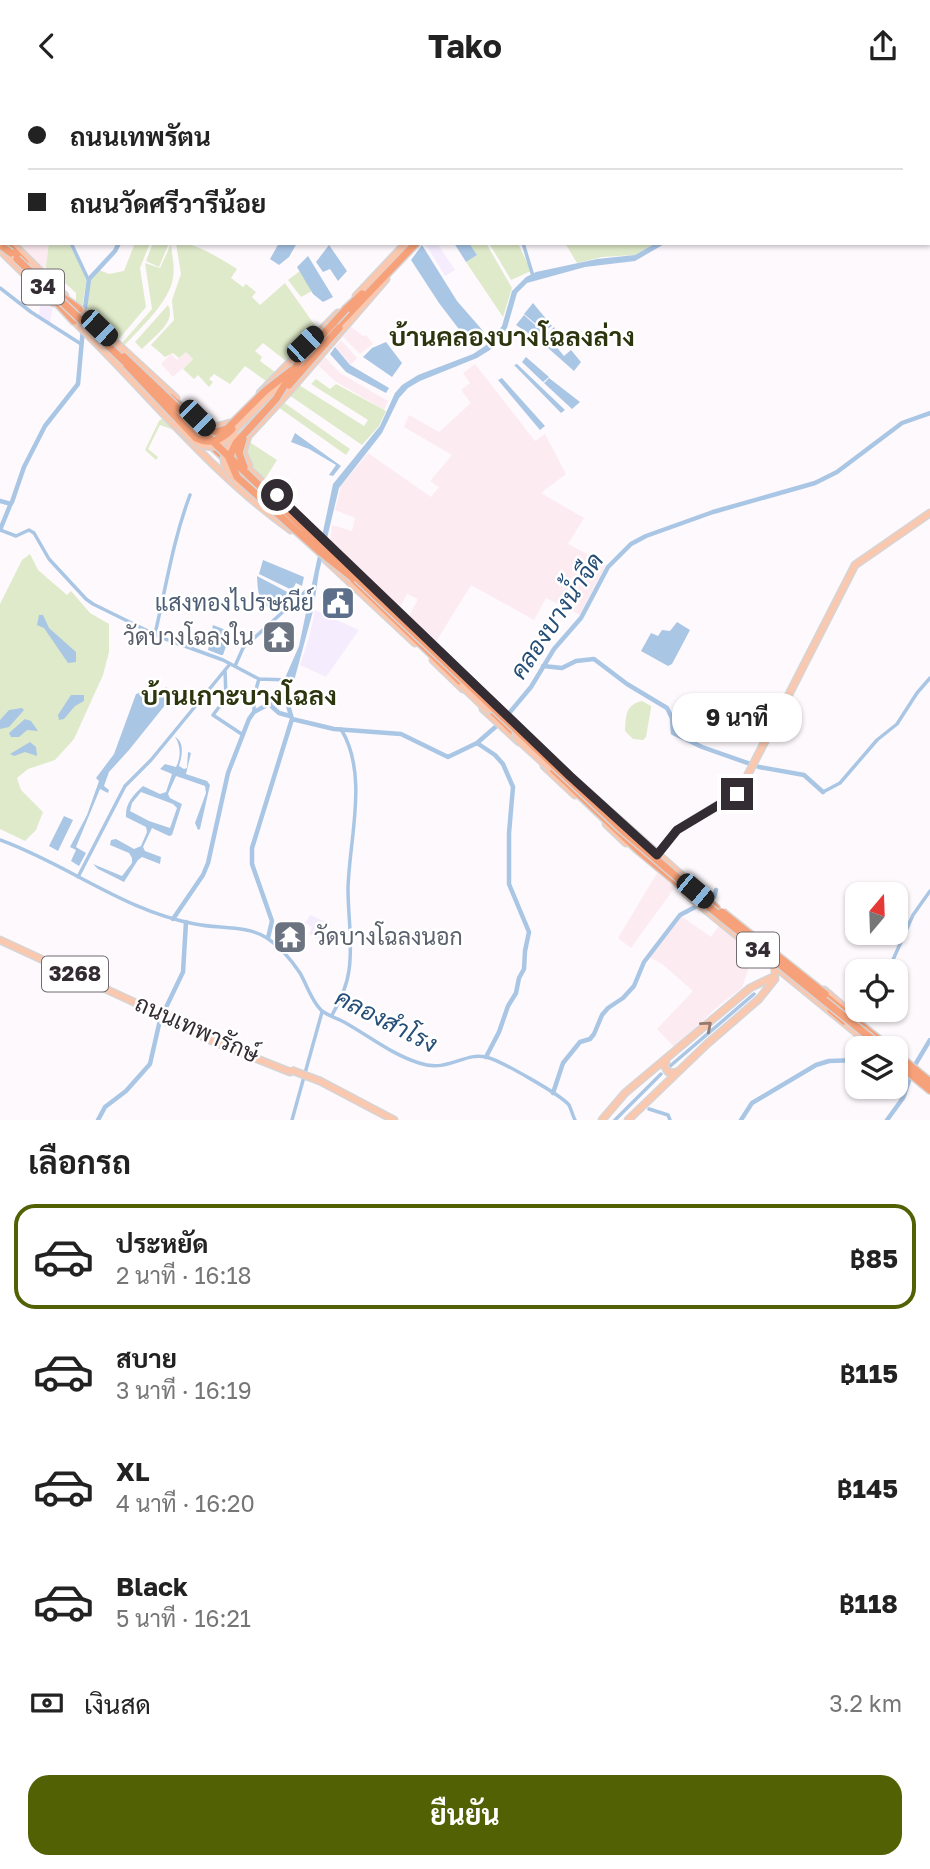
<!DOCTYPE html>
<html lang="th">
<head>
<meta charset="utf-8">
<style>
	body { margin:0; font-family:"Golos Text",Sarabun,sans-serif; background:#f2f2f2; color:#222; height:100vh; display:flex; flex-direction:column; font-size:26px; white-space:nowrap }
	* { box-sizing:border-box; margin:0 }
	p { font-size:23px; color:#767676 }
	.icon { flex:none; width:38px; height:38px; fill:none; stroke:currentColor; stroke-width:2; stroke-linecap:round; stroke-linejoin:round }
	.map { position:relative; height:1029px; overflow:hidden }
	.panel { display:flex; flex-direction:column; background:#fff; flex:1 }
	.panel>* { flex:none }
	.top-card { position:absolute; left:0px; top:0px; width:931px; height:154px; box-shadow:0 2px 5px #0004; display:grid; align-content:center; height:154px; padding:0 28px; background:#fff }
	.needle { width:46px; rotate:19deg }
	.tools { position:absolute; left:845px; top:791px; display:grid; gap:14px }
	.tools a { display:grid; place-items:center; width:63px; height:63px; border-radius:14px; background:#fff; box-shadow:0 2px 5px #0004; font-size:35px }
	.end { position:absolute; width:32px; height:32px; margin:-16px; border:9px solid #332c32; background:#fff; box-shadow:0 0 0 4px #fff }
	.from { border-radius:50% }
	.bubble { position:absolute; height:49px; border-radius:21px; background:#fff; box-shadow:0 2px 5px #0004; font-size:23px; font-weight:700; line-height:49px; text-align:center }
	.car { position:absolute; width:21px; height:42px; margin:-21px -10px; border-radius:9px; box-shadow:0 0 5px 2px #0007; background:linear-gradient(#222 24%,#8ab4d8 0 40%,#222 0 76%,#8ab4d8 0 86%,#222 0) }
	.top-card b { display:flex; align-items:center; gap:24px; height:66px; font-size:26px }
	.top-card b+b { border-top:2px solid #e0e0e0 }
	.top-card i { width:18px; height:18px; background:#222 }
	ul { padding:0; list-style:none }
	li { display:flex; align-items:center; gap:21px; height:105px; margin:0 14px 10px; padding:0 14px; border:4px solid transparent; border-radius:21px }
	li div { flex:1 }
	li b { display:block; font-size:26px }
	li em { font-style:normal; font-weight:700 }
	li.on { border-color:#526103 }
	li>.icon { width:63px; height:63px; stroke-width:1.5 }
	h2 { padding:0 28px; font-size:32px; line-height:84px }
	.pay { display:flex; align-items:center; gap:18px; height:77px; padding:0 28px; font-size:26px }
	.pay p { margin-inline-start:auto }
	.cta { display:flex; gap:14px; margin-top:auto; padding:14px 28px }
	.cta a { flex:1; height:80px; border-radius:21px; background:#526103; color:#fff; font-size:28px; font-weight:700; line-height:80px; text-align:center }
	header { display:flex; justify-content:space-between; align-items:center; height:91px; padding:0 28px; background:#fff; font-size:32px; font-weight:700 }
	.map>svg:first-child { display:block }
	.industrial { fill:#fcecf1 }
	.education { fill:#f5edfe }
	.green { fill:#dfeaca }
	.water { fill:#aac6e5; fill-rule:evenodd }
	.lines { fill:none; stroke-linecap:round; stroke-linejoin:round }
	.canal { stroke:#aac6e5; stroke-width:3.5 }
	.river { stroke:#aac6e5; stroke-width:4.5 }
	.major-casing { stroke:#d6d5d6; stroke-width:9 }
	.highway-casing { stroke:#d6d5d6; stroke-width:10 }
	.major { stroke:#fac7af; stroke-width:6 }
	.highway { stroke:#f6a179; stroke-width:7 }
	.major-bridge-casing { stroke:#d6d5d6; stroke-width:9; stroke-linecap:butt }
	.highway-bridge-casing { stroke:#d6d5d6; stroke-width:10; stroke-linecap:butt }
	.major-bridge { stroke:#fac7af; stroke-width:6 }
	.highway-bridge { stroke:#f6a179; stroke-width:7 }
	.oneway { stroke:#967a70 }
	.route { stroke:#332c32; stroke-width:9 }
	.labels { text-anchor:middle; stroke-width:5; stroke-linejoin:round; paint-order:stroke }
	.shield { fill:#fff; stroke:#706b70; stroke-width:2 }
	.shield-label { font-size:21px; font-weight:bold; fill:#332c32 }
	.service-label { font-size:23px; fill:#4e5e75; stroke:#fff; text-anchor:end }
	.worship-label { font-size:23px; fill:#5b616d; stroke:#fff; text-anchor:end }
	.street-label { font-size:23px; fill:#332c32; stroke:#fff }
	.water-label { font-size:24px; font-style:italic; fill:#254e77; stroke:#fff }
	.quarter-label { font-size:26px; font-weight:bold; fill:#2d350e; stroke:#fff }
</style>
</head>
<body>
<header><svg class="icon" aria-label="back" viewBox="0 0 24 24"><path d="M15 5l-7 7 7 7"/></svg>Tako<svg class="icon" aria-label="share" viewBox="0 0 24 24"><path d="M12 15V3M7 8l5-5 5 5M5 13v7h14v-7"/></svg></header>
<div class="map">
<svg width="930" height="1029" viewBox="0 0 930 1029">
	<rect width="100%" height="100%" fill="#fef9fd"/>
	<!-- industrial -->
	<path class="industrial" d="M17 152H49L45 182Z
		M351 236 363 245 366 244 373 253 360 263 343 246Z
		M341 249 357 267 351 274 335 256Z
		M186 261 193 268 173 286 161 273 171 263 177 269Z
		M325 266 340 282 388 310 384 319 335 290 318 274Z
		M475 273 535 350 545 343 566 383 541 402 584 427 568 453 606 473 580 524 546 507 534 529 471 494 434 554 408 527 418 508 407 503 399 518 330 453 332 434 352 440 355 427 335 419 341 395 368 362 431 406 439 396 430 390 452 364 404 336 409 324 439 341 471 312 461 299 470 292 463 282Z
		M657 782 675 796 631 857 618 847Z
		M681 825 711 846 720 833 758 864 749 876 742 897 717 916 675 957 657 938 693 900 662 873 649 866Z"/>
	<!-- education -->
	<path class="education" d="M425 152H437L455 179 445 185Z
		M41 204 53 214 50 233 39 225Z
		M315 519 359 539 326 586 300 574 309 547Z
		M310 824 331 833 322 850 309 843 312 836 305 832Z"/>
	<!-- green -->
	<path class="green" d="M205 0H405L204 2Z
		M665 0H794L793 2Z
		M49 152H69L87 187 82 217 76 211V202L65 192 63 196 45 182Z
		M135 152H150L140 177 146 216 118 249 112 247 87 221 90 189 99 179 109 183 124 180Z
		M153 152H169L159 176 146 170Z
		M176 152C198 152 219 167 237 178L231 187 243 196 246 193 256 201 252 206 260 214 285 192 316 236 286 270 263 252 255 260 262 266 260 270 275 281 266 290 245 275 230 293 214 283 209 288 213 291 209 296 198 284 194 288 183 278 193 268 186 261 179 267 173 262 165 266 151 254 174 229 172 209 181 183Z
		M469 152H486L512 197 503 226 466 171 477 164Z
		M489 152H518L531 180 511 189Z
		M565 152H656L635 164 602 166 577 172Z
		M171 153C172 164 175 177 173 187 169 212 139 238 123 256L122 252 152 218 145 172 160 177Z
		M300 180 312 200 301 206 288 189Z
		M168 214C177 231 153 246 142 258L135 251Z
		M316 288 330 298 336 293 386 320 379 335 362 354 289 304 299 294 364 335 368 329 311 293Z
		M283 311 350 358 346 364 278 316Z
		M164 326 177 340 160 334 148 358 158 366 156 369 145 359 159 330Z
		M248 350 277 369 265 388C252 375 243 368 248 350Z
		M30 463 38 479 67 504 71 500 90 522 109 533V561L103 584 74 648 55 669 28 678 17 687 21 699 43 721 36 739 25 750 0 738V513L22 469Z
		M642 610 651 615V617L646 646 643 649 633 648 625 640C626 625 625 614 642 610Z"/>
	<!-- water -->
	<path class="water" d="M279 152H297L289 166 279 174 270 168Z
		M454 152H469L477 164 466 171Z
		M656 152H666L635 170 585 176 527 192 517 202 507 237 490 259 477 267 420 290 408 297 399 307 382 342 339 397 319 481 313 520 294 590 285 587 299 555 333 393 380 335 395 302 402 294 418 284 473 263 485 255 502 235 512 200 526 186 536 181 597 168 635 164Z
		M329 154 347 180 338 190 330 178 323 181 316 171Z
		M422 154 457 210 484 241 471 254 439 212 411 169Z
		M308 165 333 206 323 211 313 203 297 176Z
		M533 212 552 235 544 240 524 223Z
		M524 224 544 242 537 248 516 234Z
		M554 236 561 247 554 253 564 265 571 259 581 271 574 280 540 250Z
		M386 251 402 272 392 286 363 266 372 257Z
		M335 256 350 274 389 297 386 302 346 281 330 263Z
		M526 266 549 286 543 291 522 271Z
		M517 273 565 319 561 322 514 274Z
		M502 287 545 335 540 339 498 289Z
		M549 287 580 311 572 318 544 292Z
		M295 342 341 375 333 385 329 384 336 374 309 358 291 351Z
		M263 469 304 486 302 495 296 492 292 499 259 483Z
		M257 485 293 504 272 520C258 510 258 502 257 485Z
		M39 524H43L49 537 76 561V571L68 572 44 537 37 534Z
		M677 531 690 539 672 573 668 575 641 560 651 542 658 545 662 539 670 540Z
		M213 534 231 541 223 564H221L208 559Z
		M166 596 174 603 129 659 109 681 104 695 109 699 108 702 100 698 76 756 86 762 79 775 71 770 76 759 70 756 87 724 99 690 96 687 114 663 136 603 143 601 160 604Z
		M71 604H84V610L75 615 64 628 59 629 58 624Z
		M22 617 24 619 9 636 0 638V629L9 619Z
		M25 628 31 630 38 640 27 639 19 646H11L9 642Z
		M175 646C185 651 182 665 179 675L184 678 187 677 188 661 191 662 186 683 207 690 210 694 200 738 198 739 195 732 206 702 205 695 176 685 168 703 170 707 182 713 172 744 169 745 152 737 143 756 145 760 161 766 160 773 142 766 138 769 124 791 98 778 93 773 122 785 132 772V767L129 762 110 754 111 749 116 748 134 758 141 755 147 741 146 736 126 726C125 713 133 704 143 695L160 703 166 701 172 683 160 678 165 673 176 676C181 667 181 654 175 646ZM141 701 173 713 177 717 170 737 149 730 130 720 132 712Z
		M30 651 36 656 37 665 25 661 14 665 10 663Z
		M64 725 73 729 58 760 49 755Z"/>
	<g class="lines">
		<!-- canal -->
		<path class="canal" d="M51 0V2
			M461 2 464 0
			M71 152 88 188
			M523 152 533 185
			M0 197 31 221 81 253
			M0 439 16 445 29 439 34 442 49 468 86 508 93 513 160 546 223 569 259 588 289 589
			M155 543C166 496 173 449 190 404
			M235 575 243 557 307 499H312
			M225 579 226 607 213 624 243 644
			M254 621V605L259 588
			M823 701 840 692 877 649 897 633 917 602 930 587
			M0 749C67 773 124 820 195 833 218 838 247 834 267 847 279 855 292 870 300 882 307 894 311 909 321 919 326 924 337 927 344 931 369 945 391 963 419 972 448 982 464 961 486 966 500 969 561 1004 569 1014 571 1018 573 1025 575 1029
			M78 786 125 695 151 669 230 573
			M888 880 913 824 930 800
			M332 924C340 910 347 896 349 879 353 853 348 825 348 798 349 748 369 684 341 638
			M860 934 864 919
			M854 969 858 955 857 944
			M669 976 754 903
			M649 1018 668 1024 670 1029
			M292 1029 322 921
			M615 1029 661 983"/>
		<!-- river -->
		<path class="river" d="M165 2 166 0
			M90 187 115 160 119 152
			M85 217 89 188
			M0 410 11 413
			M12 411 24 376 45 335 78 293 83 237
			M0 439 11 412
			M543 575 562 577 576 570 594 568 627 593 667 617 672 627 673 642 702 656 759 676 804 684 823 701
			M269 613 279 622 290 625
			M506 626 531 596 554 558 581 527 608 476 631 453 646 445 713 421 815 392 837 381 902 332 930 322
			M292 628 334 638 401 643 448 666 477 652 500 632
			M477 652 495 664 503 673 513 696 509 742V793L529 841 525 860 524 878 519 887 516 902 508 915 499 941 486 966
			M173 828 203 784 208 772 228 682 249 628 254 621 285 604
			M268 847 272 830 252 773V757L292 628 285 604 290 584
			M915 974 930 949
			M896 988 908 991
			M553 1002 563 972 580 951 590 948 594 943 602 924 608 917 623 907 634 895 644 871 680 824 714 806 716 799
			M98 1029 105 1016 126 1000 150 973 160 929 183 881 186 831
			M741 1029 752 1012 816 974 829 970 858 969
			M887 1029 903 1007 910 987"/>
		<!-- major casing -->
		<g class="major-casing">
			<path id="major" d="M543 2 545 0
				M555 2 558 0
				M12 152 65 205
				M0 159 54 212
				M356 205 406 152
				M76 215 176 307
				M72 228C145 298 208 380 291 439
				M260 302 338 222
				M256 324 278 299
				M196 327 215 336 230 332
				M208 339 570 685 695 796
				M249 375 243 361 248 345 286 304 386 188
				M326 469 415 552
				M433 569 463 598
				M483 618 519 651
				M544 675 575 704
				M606 733 626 752
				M657 764 677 739 739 701 855 474 930 422
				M685 802 875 957
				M0 849 151 919
				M824 899 853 924
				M167 931 164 929 167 924 184 934
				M172 931 212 950 290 981
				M666 970 665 976 668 981 674 982 679 980
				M320 990 394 1029
				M602 1029 625 1002 750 897 775 885V877
				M628 1029 707 953 759 908 775 888"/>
		</g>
		<!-- highway casing -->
		<g class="highway-casing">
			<path id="highway" d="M0 144 2 146
				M6 152 25 172
				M58 203 79 218
				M51 205 74 230
				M346 218 362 203
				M337 235 416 152
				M171 307 198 332
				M174 319 298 436
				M350 485 468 598
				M487 615 519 646
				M545 671 638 759 692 804
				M690 795 716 817
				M820 901 889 957
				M831 919 844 930
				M896 963 930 991
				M896 971 930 999"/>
		</g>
		<!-- major -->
		<use href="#major" class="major"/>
		<!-- highway -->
		<use href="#highway" class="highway"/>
		<!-- major-bridge casing -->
		<g class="major-bridge-casing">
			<path id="major-bridge" d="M178 334C191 348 200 360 220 354L271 302 286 292
				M237 345C220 363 219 374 238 391
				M462 595 487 619 493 617V612
				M522 640H516V647L549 677
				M150 921 172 931
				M291 979 320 990"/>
		</g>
		<!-- highway-bridge casing -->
		<g class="highway-bridge-casing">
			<path id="highway-bridge" d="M0 154 11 162
				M17 168 125 271
				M346 218 300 269 276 308 236 352 229 367 237 386 319 460 353 487
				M124 266 621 738 693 800
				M127 274 196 347C211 354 221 349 232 338
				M289 294 339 237
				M202 336 216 341 227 338 265 300 292 279
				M243 348 239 362 244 376
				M688 799 883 957
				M722 821 825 903"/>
		</g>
		<!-- major-bridge -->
		<use href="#major-bridge" class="major-bridge"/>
		<!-- highway-bridge -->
		<use href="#highway-bridge" class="highway-bridge"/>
	</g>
	<!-- one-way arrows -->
	<defs><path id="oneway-chevron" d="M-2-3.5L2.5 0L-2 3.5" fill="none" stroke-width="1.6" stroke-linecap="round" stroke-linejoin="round" transform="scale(1.75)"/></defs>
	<use class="oneway" href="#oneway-chevron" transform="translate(707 935) rotate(-41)"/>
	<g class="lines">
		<!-- route -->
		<path class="route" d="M277 404 570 685 657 764 677 739 737 703"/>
	</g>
	<!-- icons -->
	<defs>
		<g id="civic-square" transform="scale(1.75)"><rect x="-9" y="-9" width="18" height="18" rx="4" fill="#5c6f8a" stroke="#fff"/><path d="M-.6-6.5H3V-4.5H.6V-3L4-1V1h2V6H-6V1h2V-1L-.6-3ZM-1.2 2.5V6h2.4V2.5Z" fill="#fff"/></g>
		<g id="temple-square" transform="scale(1.75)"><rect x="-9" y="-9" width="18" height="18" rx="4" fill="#6b7280" stroke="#fff"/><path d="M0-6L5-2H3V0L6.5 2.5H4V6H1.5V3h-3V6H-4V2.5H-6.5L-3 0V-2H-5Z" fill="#fff"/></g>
	</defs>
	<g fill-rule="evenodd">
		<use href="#civic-square" x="338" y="512"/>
		<use href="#temple-square" x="279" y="546"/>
		<use href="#temple-square" x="290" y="846"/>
	</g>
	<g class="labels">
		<!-- shield labels -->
		<g class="shield">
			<rect x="22" y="178.5" width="42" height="35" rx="5"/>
			<rect x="737" y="841.5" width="42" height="35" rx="5"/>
			<rect x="42" y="865.5" width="66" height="35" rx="5"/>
		</g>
		<g class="shield-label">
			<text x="43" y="203">34</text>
			<text x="758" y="866">34</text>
			<text x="75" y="890">3268</text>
		</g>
		<!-- service labels -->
		<g class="service-label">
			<text x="314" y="520">แสงทองไปรษณีย์</text>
		</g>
		<!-- worship labels -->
		<g class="worship-label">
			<text x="254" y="554">วัดบางโฉลงใน</text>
			<text x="314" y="854" text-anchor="start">วัดบางโฉลงนอก</text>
		</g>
		<!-- street labels -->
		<g class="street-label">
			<text transform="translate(197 938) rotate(24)" y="8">ถนนเทพารักษ์</text>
		</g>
		<!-- water labels -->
		<g class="water-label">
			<text transform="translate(557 525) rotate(-56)" y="8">คลองบางน้ำจืด</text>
			<text transform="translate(386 930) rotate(27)" y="8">คลองสำโรง</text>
		</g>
		<!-- quarter labels -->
		<g class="quarter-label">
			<text x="512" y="255">บ้านคลองบางโฉลงล่าง</text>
			<text x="239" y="614">บ้านเกาะบางโฉลง</text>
		</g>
	</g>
</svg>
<div class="tools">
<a><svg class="needle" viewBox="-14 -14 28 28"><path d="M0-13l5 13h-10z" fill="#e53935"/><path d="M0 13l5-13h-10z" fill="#767676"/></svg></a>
<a><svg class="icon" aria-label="locate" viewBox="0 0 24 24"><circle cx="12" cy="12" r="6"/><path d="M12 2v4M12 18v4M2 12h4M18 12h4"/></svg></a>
<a><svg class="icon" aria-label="layers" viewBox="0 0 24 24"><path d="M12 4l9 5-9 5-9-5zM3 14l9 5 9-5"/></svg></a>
</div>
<i class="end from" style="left:277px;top:404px"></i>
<i class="end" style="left:737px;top:703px"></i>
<div class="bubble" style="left:672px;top:602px;width:130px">9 นาที</div>
<i class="car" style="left:99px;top:237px;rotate:134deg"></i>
<i class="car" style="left:305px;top:253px;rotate:46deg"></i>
<i class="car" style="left:197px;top:327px;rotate:135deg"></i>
<i class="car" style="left:695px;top:800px;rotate:130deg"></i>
<div class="top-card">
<b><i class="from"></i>ถนนเทพรัตน</b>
<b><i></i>ถนนวัดศรีวารีน้อย</b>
</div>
</div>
<section class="panel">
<h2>เลือกรถ</h2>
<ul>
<li class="on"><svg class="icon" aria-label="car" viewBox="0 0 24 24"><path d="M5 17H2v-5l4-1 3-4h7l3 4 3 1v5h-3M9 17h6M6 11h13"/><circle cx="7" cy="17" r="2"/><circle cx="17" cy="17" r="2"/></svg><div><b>ประหยัด</b><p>2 นาที · 16:18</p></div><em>฿85</em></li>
<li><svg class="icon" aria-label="car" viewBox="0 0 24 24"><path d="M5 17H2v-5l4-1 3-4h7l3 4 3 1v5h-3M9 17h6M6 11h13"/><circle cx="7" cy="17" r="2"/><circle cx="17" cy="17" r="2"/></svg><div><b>สบาย</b><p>3 นาที · 16:19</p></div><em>฿115</em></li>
<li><svg class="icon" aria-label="car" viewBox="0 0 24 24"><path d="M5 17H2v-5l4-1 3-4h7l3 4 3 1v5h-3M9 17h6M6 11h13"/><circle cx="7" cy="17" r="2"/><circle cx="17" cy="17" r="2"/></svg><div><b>XL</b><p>4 นาที · 16:20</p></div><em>฿145</em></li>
<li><svg class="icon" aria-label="car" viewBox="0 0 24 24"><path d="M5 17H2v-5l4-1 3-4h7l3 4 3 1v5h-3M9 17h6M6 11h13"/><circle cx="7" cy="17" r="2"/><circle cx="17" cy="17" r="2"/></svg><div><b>Black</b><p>5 นาที · 16:21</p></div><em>฿118</em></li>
</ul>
<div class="pay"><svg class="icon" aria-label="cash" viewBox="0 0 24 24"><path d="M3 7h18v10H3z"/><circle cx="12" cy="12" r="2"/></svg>เงินสด<p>3.2 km</p></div>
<div class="cta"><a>ยืนยัน</a></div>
</section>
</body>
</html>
